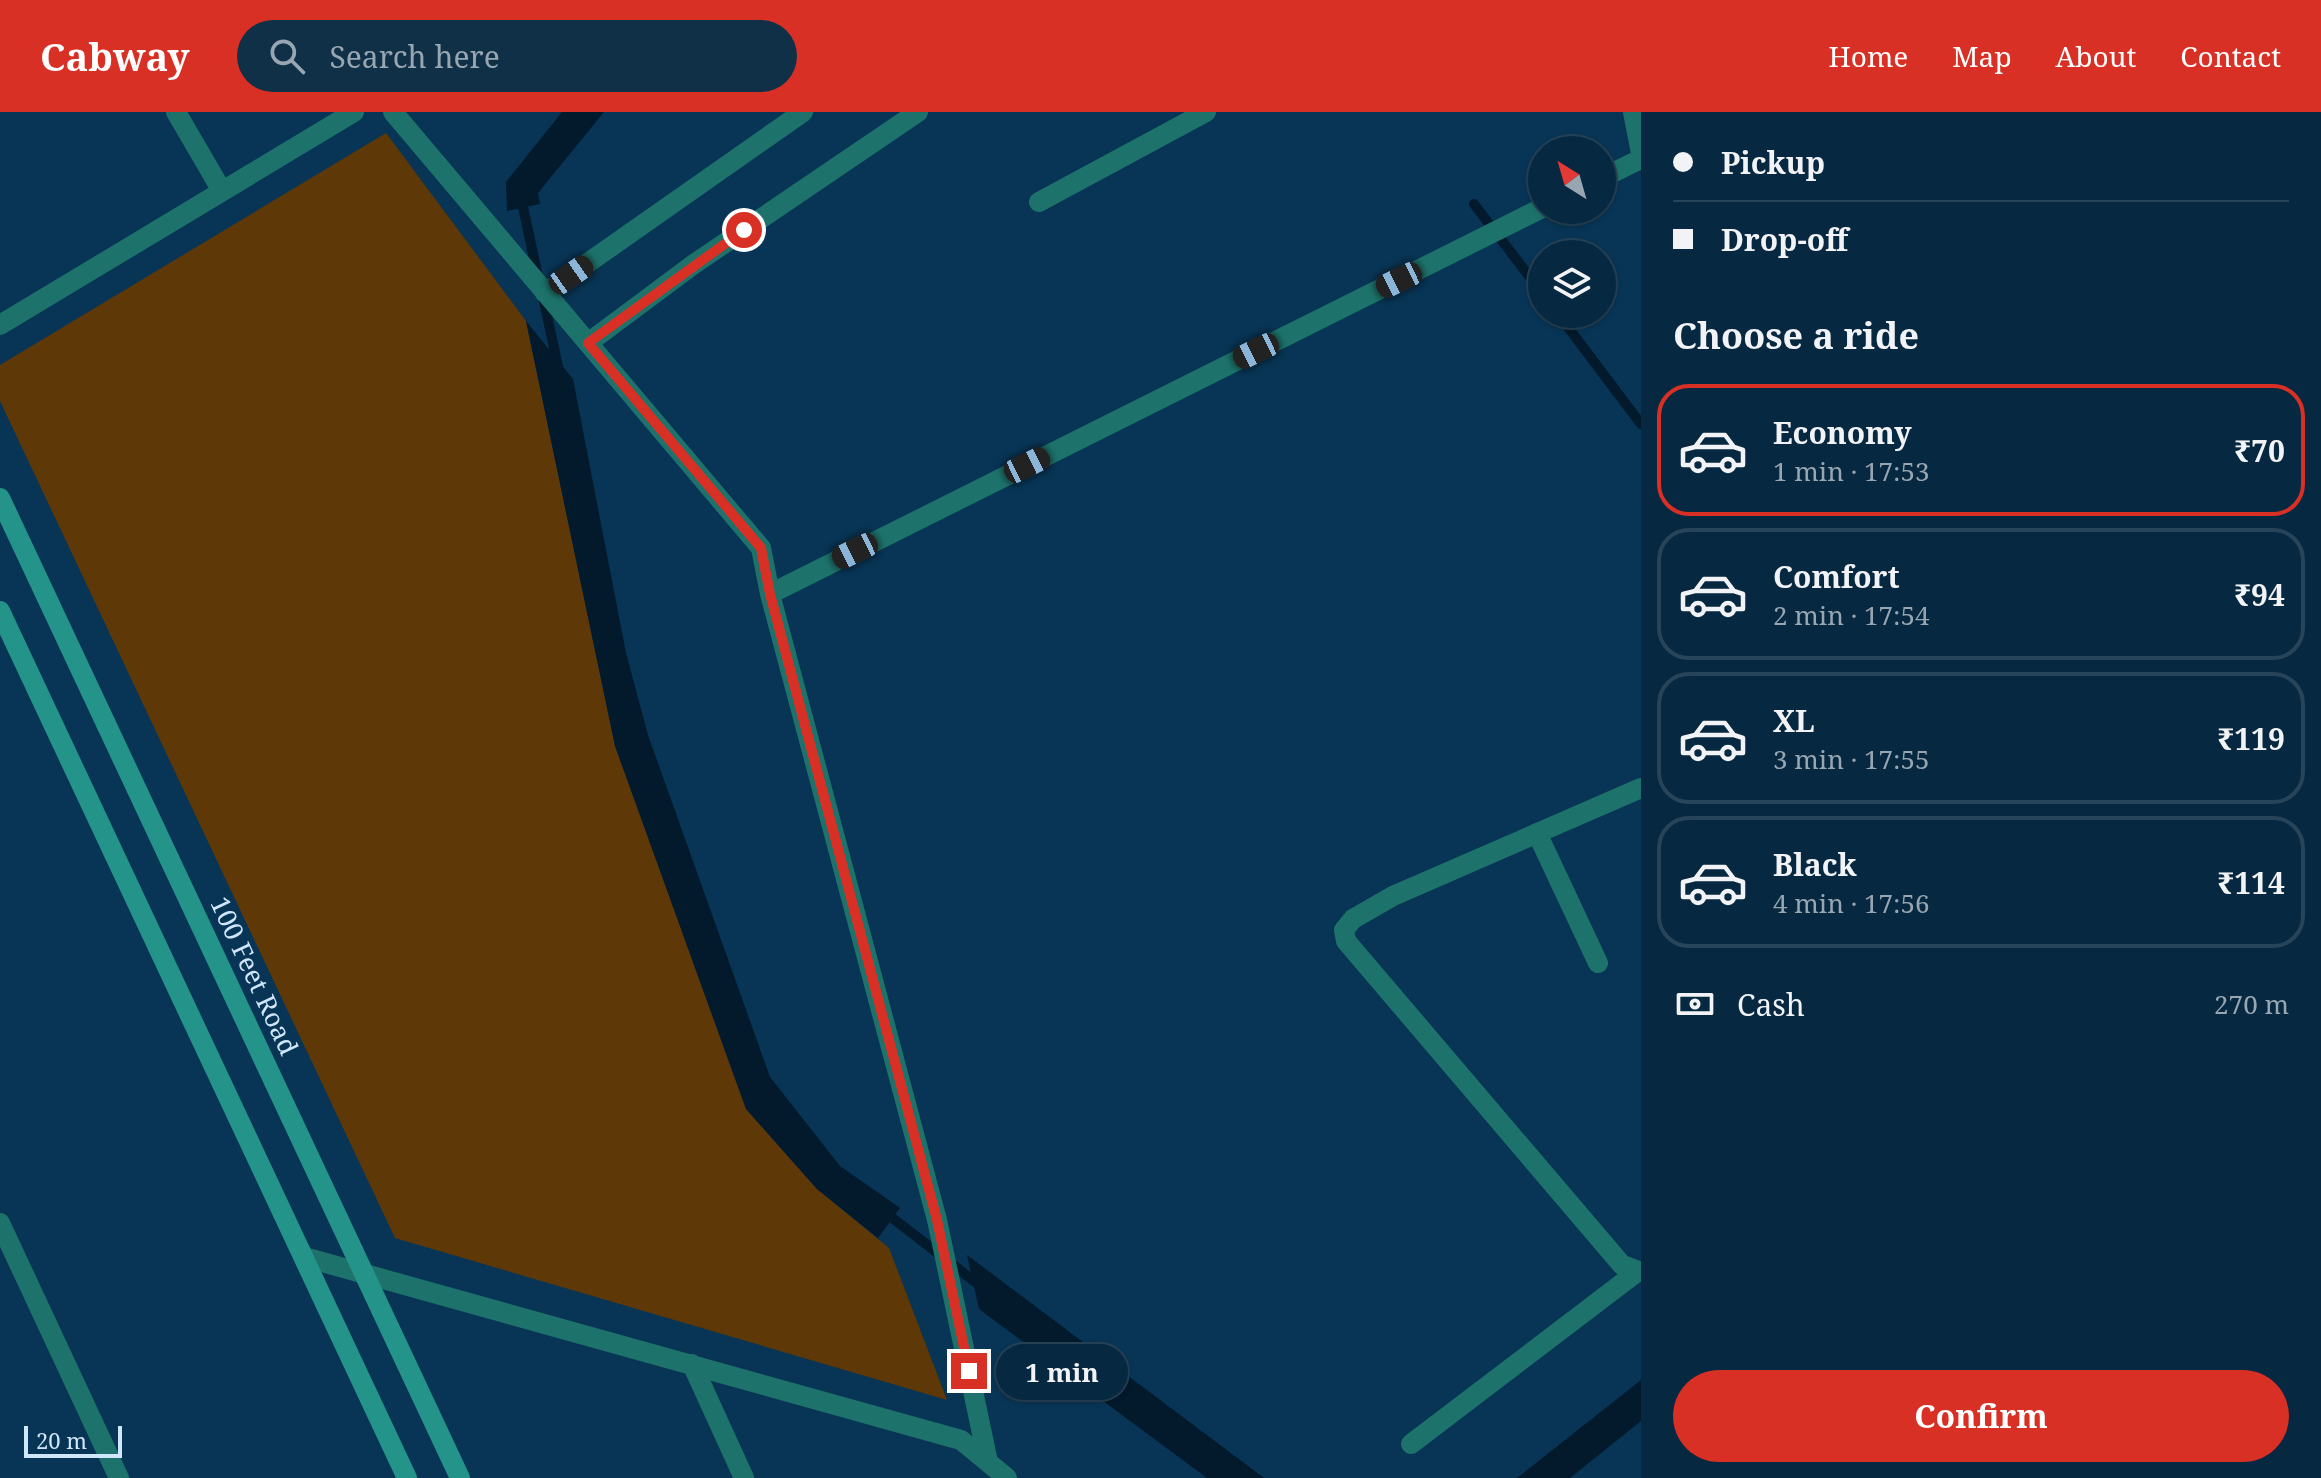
<!DOCTYPE html>
<html lang="en">
<head>
<meta charset="utf-8">
<style>
	body { margin:0; font-family:"Noto Serif",serif; background:#0f3047; color:#f1f3f6; height:100vh; display:flex; flex-direction:column; font-size:30px; white-space:nowrap }
	* { box-sizing:border-box; margin:0 }
	p { font-size:26px; color:#98a6b1 }
	.icon { flex:none; width:44px; height:44px; fill:none; stroke:currentColor; stroke-width:2; stroke-linecap:round; stroke-linejoin:round }
	.map { position:relative; flex:1; overflow:hidden }
	.drawer { display:flex; flex-direction:column; background:#062840; width:680px }
	.drawer>* { flex:none }
	.guide { display:grid; align-content:center; height:176px; padding:0 32px; background:#062840 }
	.needle { width:52px; rotate:323deg }
	.controls { position:absolute; left:1528px; top:24px; display:grid; gap:16px }
	.controls a { display:grid; place-items:center; width:88px; height:88px; border-radius:50%; background:#062840; box-shadow:0 2px 6px #0004,0 0 0 2px #274459; font-size:40px }
	.scale { position:absolute; left:24px; bottom:20px; width:98px; box-sizing:border-box; padding-left:8px; border:4px solid #d0e6fb; border-top:0; font-size:22px; line-height:28px; white-space:nowrap; color:#d0e6fb; -webkit-text-stroke:6px #083555; paint-order:stroke }
	.end { position:absolute; width:36px; height:36px; margin:-18px; border:10px solid #d93025; background:#fff; box-shadow:0 0 0 4px #fff }
	.from { border-radius:50% }
	.bubble { position:absolute; height:56px; border-radius:28px; background:#062840; box-shadow:0 2px 6px #0004,0 0 0 2px #274459; font-size:26px; font-weight:700; line-height:56px; text-align:center }
	.car { position:absolute; width:24px; height:48px; margin:-24px -12px; border-radius:10px; box-shadow:0 0 6px 2px #0007; background:linear-gradient(#222 24%,#8ab4d8 0 40%,#222 0 76%,#8ab4d8 0 86%,#222 0) }
	.guide b { display:flex; align-items:center; gap:28px; height:76px; font-size:30px }
	.guide b+b { border-top:2px solid #274459 }
	.guide i { width:20px; height:20px; background:#f1f3f6 }
	ul { padding:0; list-style:none }
	li { display:flex; align-items:center; gap:24px; height:132px; margin:0 16px 12px; padding:0 16px; border:4px solid #274459; border-radius:32px }
	li div { flex:1 }
	li b { display:block; font-size:30px }
	li em { font-style:normal; font-weight:700 }
	li.selected { border-color:#d93025 }
	li>.icon { width:72px; height:72px; stroke-width:1.5 }
	h2 { padding:0 32px; font-size:36px; line-height:96px }
	.pay { display:flex; align-items:center; gap:20px; height:88px; padding:0 32px; font-size:30px }
	.pay p { margin-inline-start:auto }
	.primary-button { display:flex; gap:16px; margin-top:auto; padding:16px 32px }
	.primary-button a { flex:1; height:92px; border-radius:48px; background:#d93025; color:#fff; font-size:32px; font-weight:700; line-height:92px; text-align:center }
	header { display:flex; align-items:center; gap:48px; box-sizing:border-box; height:112px; padding:0 40px; background:#d93025; color:#fff }
	header strong { font-size:38px }
	nav { display:flex; gap:44px; margin-inline-start:auto; font-size:28px }
	.search { width:560px; height:72px; background:#0f3047; display:flex; align-items:center; gap:20px; box-sizing:border-box; padding:0 28px; border-radius:44px; color:#98a6b1; font-size:30px }
	main { display:flex; flex:1; min-height:0 }
	.map>svg:first-child { display:block }
	.green { fill:#5e3807 }
	.water { fill:#03192c }
	.lines { fill:none; stroke-linecap:round; stroke-linejoin:round }
	.stream { stroke:#03192c; stroke-width:10 }
	.minor { stroke:#1d736b; stroke-width:20 }
	.secondary { stroke:#249389; stroke-width:20 }
	.route { stroke:#d93025; stroke-width:10 }
	.labels { text-anchor:middle; stroke-width:6; stroke-linejoin:round; paint-order:stroke }
	.street-label { font-size:26px; fill:#d0e6fb; stroke:#083555 }
</style>
</head>
<body>
<header>
<strong>Cabway</strong>
<div class="search"><svg class="icon" aria-label="search" viewBox="0 0 24 24"><circle cx="10" cy="10" r="6"/><path d="M15 15l6 6"/></svg>Search here</div>
<nav><a>Home</a><a>Map</a><a>About</a><a>Contact</a></nav>
</header>
<main>
<div class="map">
<svg width="1641" height="1366" viewBox="0 0 1641 1366">
	<rect width="100%" height="100%" fill="#083555"/>
	<!-- green -->
	<path class="green" d="M386 21 526 209 615 634 746 997 817 1077 889 1136 947 1288 395 1126 0 289V253Z"/>
	<!-- water -->
	<path class="water" d="M562 0H604L538 81 540 92 507 99 506 70Z
		M526 209 573 267 626 541 648 623 770 965 840 1054 900 1096 878 1126 817 1077 746 997 615 634Z
		M967 1143 1264 1366H1207L979 1197Z
		M1641 1268V1309L1570 1366H1517Z"/>
	<g class="lines">
		<!-- stream -->
		<path class="stream" d="M524 83 523 95 538 165
			M1474 92 1542 181
			M543 185 559 259
			M1558 202 1641 312
			M882 1098 983 1176"/>
		<!-- minor -->
		<path class="minor" d="M176 0 222 79
			M393 0 761 436 770 482 937 1108 988 1350
			M1633 0 1641 41
			M1602 66 1641 47
			M1039 90 1206 0
			M545 181 803 0
			M0 213 354 0
			M588 231 694 152 918 0
			M770 482 1542 96
			M1641 676 1393 784 1353 807 1344 818 1346 829 1622 1153 1641 1160
			M1537 721 1598 851
			M0 1111 119 1366
			M304 1145 961 1328 1007 1366
			M692 1252 744 1366
			M1411 1332 1637 1160"/>
		<!-- secondary -->
		<path class="secondary" d="M0 386 460 1366
			M0 499 407 1366"/>
	</g>
	<g class="lines">
		<!-- route -->
		<path class="route" d="M744 118 588 231 761 436 770 482 937 1108 969 1259"/>
	</g>
	<g class="labels">
		<!-- street labels -->
		<g class="street-label">
			<text transform="translate(254 864) rotate(65)" y="9">100 Feet Road</text>
		</g>
	</g>
</svg>
<div class="controls">
<a><svg class="needle" viewBox="-14 -14 28 28"><path d="M0-13l5 13h-10z" fill="#e53935"/><path d="M0 13l5-13h-10z" fill="#98a6b1"/></svg></a>
<a><svg class="icon" aria-label="layers" viewBox="0 0 24 24"><path d="M12 4l9 5-9 5-9-5zM3 14l9 5 9-5"/></svg></a>
</div>
<div class="scale">20 m</div>
<i class="end from" style="left:744px;top:118px"></i>
<i class="end" style="left:969px;top:1259px"></i>
<div class="bubble" style="left:996px;top:1232px;width:132px">1 min</div>
<i class="car" style="left:571px;top:163px;rotate:55deg"></i>
<i class="car" style="left:1399px;top:168px;rotate:244deg"></i>
<i class="car" style="left:1256px;top:239px;rotate:244deg"></i>
<i class="car" style="left:1027px;top:353px;rotate:64deg"></i>
<i class="car" style="left:855px;top:439px;rotate:244deg"></i>
</div>
<section class="drawer">
<div class="guide">
<b><i class="from"></i>Pickup</b>
<b><i></i>Drop-off</b>
</div>
<h2>Choose a ride</h2>
<ul>
<li class="selected"><svg class="icon" aria-label="car" viewBox="0 0 24 24"><path d="M5 17H2v-5l4-1 3-4h7l3 4 3 1v5h-3M9 17h6M6 11h13"/><circle cx="7" cy="17" r="2"/><circle cx="17" cy="17" r="2"/></svg><div><b>Economy</b><p>1 min · 17:53</p></div><em>₹70</em></li>
<li><svg class="icon" aria-label="car" viewBox="0 0 24 24"><path d="M5 17H2v-5l4-1 3-4h7l3 4 3 1v5h-3M9 17h6M6 11h13"/><circle cx="7" cy="17" r="2"/><circle cx="17" cy="17" r="2"/></svg><div><b>Comfort</b><p>2 min · 17:54</p></div><em>₹94</em></li>
<li><svg class="icon" aria-label="car" viewBox="0 0 24 24"><path d="M5 17H2v-5l4-1 3-4h7l3 4 3 1v5h-3M9 17h6M6 11h13"/><circle cx="7" cy="17" r="2"/><circle cx="17" cy="17" r="2"/></svg><div><b>XL</b><p>3 min · 17:55</p></div><em>₹119</em></li>
<li><svg class="icon" aria-label="car" viewBox="0 0 24 24"><path d="M5 17H2v-5l4-1 3-4h7l3 4 3 1v5h-3M9 17h6M6 11h13"/><circle cx="7" cy="17" r="2"/><circle cx="17" cy="17" r="2"/></svg><div><b>Black</b><p>4 min · 17:56</p></div><em>₹114</em></li>
</ul>
<div class="pay"><svg class="icon" aria-label="cash" viewBox="0 0 24 24"><path d="M3 7h18v10H3z"/><circle cx="12" cy="12" r="2"/></svg>Cash<p>270 m</p></div>
<div class="primary-button"><a>Confirm</a></div>
</section>
</main>
</body>
</html>
